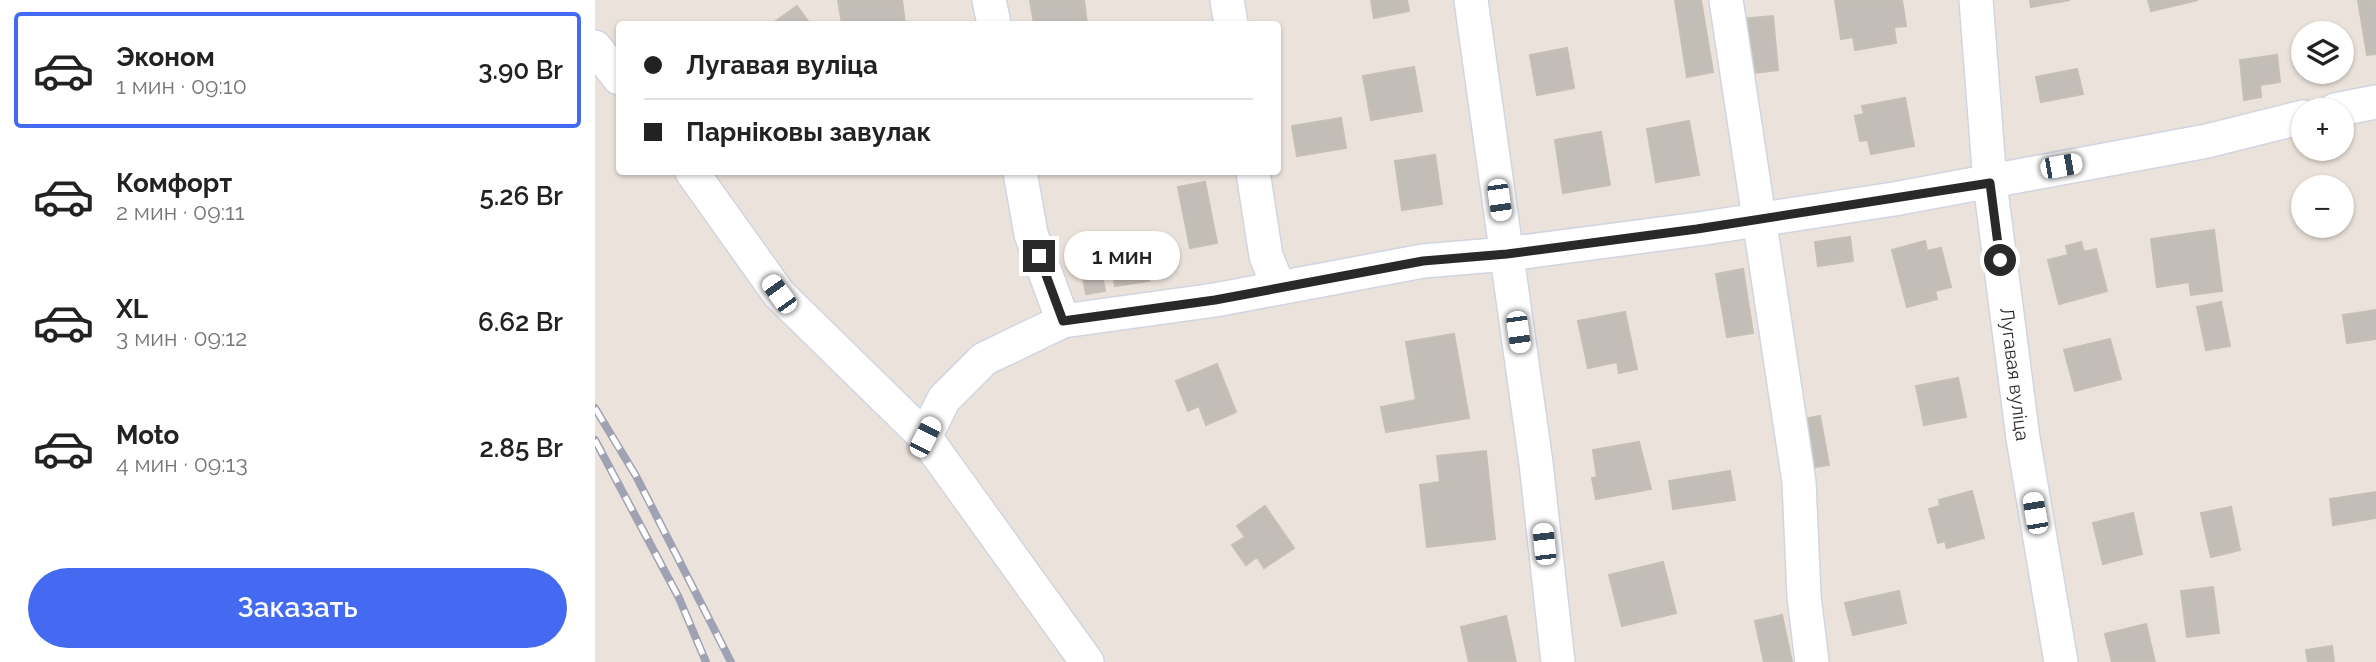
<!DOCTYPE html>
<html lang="ru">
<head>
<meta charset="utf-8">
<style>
	body { margin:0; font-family:Raleway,sans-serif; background:#f6f6f6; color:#222; height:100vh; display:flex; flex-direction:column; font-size:26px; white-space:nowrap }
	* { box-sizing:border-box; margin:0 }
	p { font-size:23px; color:#767676 }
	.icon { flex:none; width:38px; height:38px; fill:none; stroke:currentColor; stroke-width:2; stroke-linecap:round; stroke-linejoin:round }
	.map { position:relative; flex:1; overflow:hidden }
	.details { display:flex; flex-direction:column; background:#fff; width:595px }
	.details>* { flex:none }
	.hud { position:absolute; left:21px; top:21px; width:665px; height:154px; border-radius:7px; box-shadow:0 2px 5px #0004; display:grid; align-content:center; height:154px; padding:0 28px; background:#fff }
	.buttons { position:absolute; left:1696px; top:21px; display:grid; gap:14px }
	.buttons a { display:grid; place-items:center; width:63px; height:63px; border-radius:50%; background:#fff; box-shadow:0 2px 5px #0004; font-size:35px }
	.end { position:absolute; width:32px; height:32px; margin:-16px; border:9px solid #292929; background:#fff; box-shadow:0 0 0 4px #fff }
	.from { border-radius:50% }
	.bubble { position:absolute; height:49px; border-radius:24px; background:#fff; box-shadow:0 2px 5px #0004; font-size:23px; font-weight:600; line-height:49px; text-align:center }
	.car { position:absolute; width:21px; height:42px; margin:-21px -10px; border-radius:9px; box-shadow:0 0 5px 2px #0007; background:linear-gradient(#fff 24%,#345 0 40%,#fff 0 76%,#345 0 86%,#fff 0) }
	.hud b { display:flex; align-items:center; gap:24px; height:66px; font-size:26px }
	.hud b+b { border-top:2px solid #e0e0e0 }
	.hud i { width:18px; height:18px; background:#222 }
	ul { padding:12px 0 0; list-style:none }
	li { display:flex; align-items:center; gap:21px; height:116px; margin:0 14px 10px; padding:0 14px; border:4px solid transparent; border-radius:7px }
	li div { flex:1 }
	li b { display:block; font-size:26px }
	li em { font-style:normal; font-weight:600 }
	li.current { border-color:#436af0 }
	li>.icon { width:63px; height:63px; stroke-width:1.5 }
	.button { display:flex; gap:14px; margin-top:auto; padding:14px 28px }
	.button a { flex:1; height:80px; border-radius:42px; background:#436af0; color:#fff; font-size:28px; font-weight:600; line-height:80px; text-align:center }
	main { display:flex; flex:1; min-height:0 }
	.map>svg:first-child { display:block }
	.building { fill:#c3bdb8; stroke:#c6bfb5; stroke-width:2 }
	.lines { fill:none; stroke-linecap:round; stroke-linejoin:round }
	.minor-casing { stroke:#d1d5e1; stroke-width:36 }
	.minor { stroke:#fff; stroke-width:33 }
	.rail-casing { stroke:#9fa2b2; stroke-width:8 }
	.rail { stroke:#fff; stroke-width:5; stroke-dasharray:16; stroke-linecap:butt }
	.route { stroke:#292929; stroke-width:9 }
	.labels { text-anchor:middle; stroke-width:7; stroke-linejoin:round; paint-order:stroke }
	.street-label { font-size:19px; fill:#292929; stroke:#fff }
</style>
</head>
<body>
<main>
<section class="details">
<ul>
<li class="current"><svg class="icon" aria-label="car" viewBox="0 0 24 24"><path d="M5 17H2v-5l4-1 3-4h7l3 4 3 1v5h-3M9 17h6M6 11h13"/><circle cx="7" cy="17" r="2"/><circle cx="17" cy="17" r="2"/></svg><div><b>Эконом</b><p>1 мин · 09:10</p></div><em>3.90 Br</em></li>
<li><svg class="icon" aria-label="car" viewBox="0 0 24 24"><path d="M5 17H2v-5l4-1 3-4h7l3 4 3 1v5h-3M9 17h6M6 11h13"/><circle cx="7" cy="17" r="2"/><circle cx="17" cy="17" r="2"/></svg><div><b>Комфорт</b><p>2 мин · 09:11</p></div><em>5.26 Br</em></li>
<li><svg class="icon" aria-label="car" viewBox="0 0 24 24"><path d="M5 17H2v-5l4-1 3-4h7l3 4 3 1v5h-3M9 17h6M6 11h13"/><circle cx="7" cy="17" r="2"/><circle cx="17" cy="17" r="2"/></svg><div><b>XL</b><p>3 мин · 09:12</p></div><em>6.62 Br</em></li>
<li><svg class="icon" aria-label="car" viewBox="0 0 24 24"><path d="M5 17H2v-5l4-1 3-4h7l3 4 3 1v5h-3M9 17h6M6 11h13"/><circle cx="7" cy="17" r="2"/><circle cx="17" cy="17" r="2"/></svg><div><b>Moto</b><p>4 мин · 09:13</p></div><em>2.85 Br</em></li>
</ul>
<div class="button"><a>Заказать</a></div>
</section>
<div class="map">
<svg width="1781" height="662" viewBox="0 0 1781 662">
	<rect width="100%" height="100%" fill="#ebe3db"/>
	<!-- building -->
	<path class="building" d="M243 0H307L310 24H247Z
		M435 0H489L492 24H439Z
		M776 0H812L814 11 779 18Z
		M1080 0H1106L1118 72 1092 77Z
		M1240 0H1307L1311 26 1299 27 1301 43 1260 50 1258 37 1246 39Z
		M1435 0H1475L1436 7Z
		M1553 0H1603L1556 11Z
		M1763 0H1781V54L1772 55Z
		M202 6 215 24H177Z
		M1178 16 1183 70 1150 74 1145 19Z
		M972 48 979 88 942 95 935 55Z
		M1682 55 1685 82 1665 85 1666 97 1649 100 1645 60Z
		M819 67 827 111 776 120 768 76Z
		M1482 69 1488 94 1446 102 1441 77Z
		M1310 98 1319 146 1276 154 1273 140 1265 141 1260 116 1269 114 1267 106Z
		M746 118 751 148 702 156 697 126Z
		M1094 121 1104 175 1061 182 1052 129Z
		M1006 132 1015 185 968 193 960 140Z
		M840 155 847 204 807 210 800 161Z
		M610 182 622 243 595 248 583 187Z
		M1619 230 1627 291 1596 295 1594 282 1562 287 1556 239Z
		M1255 237 1258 261 1223 266 1220 242Z
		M1330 241 1332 251 1346 248 1356 287 1340 291 1342 299 1312 307 1297 250Z
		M1486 242 1489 252 1501 249 1512 291 1464 304 1453 260 1473 255 1471 246Z
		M503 253 510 291 491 294 484 256Z
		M551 261 554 281 520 286 517 267Z
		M1148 269 1158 333 1132 337 1121 274Z
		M1626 302 1635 346 1611 350 1602 307Z
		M1781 310V339L1752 343 1748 315Z
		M1030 312 1042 369 1024 373 1022 362 993 368 983 321Z
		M859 334 874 418 791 432 786 407 821 400 811 342Z
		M1515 339 1526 379 1480 391 1469 350Z
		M622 364 641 412 611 425 604 406 593 411 581 381Z
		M1363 378 1371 417 1329 425 1321 386Z
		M1225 416 1234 465 1207 469 1198 421Z
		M1044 442 1056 489 1001 499 997 478 1002 477 998 450Z
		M891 451 900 539 832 547 825 485 845 482 842 456Z
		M1135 471 1140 500 1078 509 1074 481Z
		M1377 491 1389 538 1352 548 1350 541 1343 543 1334 509 1345 506 1344 500Z
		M1781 492V518L1738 525 1735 499Z
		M670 506 699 548 669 568 662 557 651 565 637 545 650 537 642 526Z
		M1636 507 1645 550 1616 557 1606 513Z
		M1538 513 1547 554 1508 564 1498 523Z
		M1068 562 1081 613 1027 626 1014 575Z
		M1618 587 1624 633 1592 637 1586 591Z
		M1304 591 1311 623 1258 635 1250 603Z
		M1187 615 1197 662H1169L1160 621Z
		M911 616 921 662H874L866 627Z
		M1551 624 1560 662H1517L1510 634Z
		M1737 646 1739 662H1713L1711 650Z"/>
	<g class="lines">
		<!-- minor casing -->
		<g class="minor-casing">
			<path id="minor" d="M394 0 399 24
				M632 0 636 24
				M876 0 941 463 963 662
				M1131 0 1204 482 1209 596 1217 662
				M1381 0 1395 183 1428 438 1466 662
				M0 47 24 78
				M1740 110 1781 102
				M97 172 184 294 330 437 492 662
				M425 172 436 234 468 321
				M658 172 671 256 684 288
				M330 437 349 399 389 359 468 321 620 300 828 261 912 254 1103 229 1299 199 1612 141 1708 117"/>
		</g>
		<!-- minor -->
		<use href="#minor" class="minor"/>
		<!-- rail casing -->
		<g class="rail-casing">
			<path id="rail" d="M0 408 41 476 136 662
				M0 440 84 598 111 662"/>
		</g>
		<!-- rail -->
		<use href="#rail" class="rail"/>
	</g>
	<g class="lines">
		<!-- route -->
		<path class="route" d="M444 256 468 321 620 300 828 261 912 254 1102 229 1395 183 1405 260"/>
	</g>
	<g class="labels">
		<!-- street labels -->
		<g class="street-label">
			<text transform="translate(1420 374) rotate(83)" y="7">Лугавая вуліца</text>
		</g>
	</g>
</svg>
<div class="buttons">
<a><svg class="icon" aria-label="layers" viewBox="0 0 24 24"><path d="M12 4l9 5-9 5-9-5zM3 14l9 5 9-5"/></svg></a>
<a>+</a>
<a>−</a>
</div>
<i class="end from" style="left:1405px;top:260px"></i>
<i class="end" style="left:444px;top:256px"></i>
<div class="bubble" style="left:469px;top:231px;width:116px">1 мин</div>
<i class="car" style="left:1466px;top:166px;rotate:80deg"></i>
<i class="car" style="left:904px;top:200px;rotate:172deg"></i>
<i class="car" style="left:184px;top:294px;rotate:324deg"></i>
<i class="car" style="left:923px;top:332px;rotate:172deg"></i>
<i class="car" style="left:330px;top:437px;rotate:27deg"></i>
<i class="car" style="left:1440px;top:513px;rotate:350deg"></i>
<i class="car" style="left:949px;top:544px;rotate:354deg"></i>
<div class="hud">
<b><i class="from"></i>Лугавая вуліца</b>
<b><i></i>Парніковы завулак</b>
</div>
</div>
</main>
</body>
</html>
